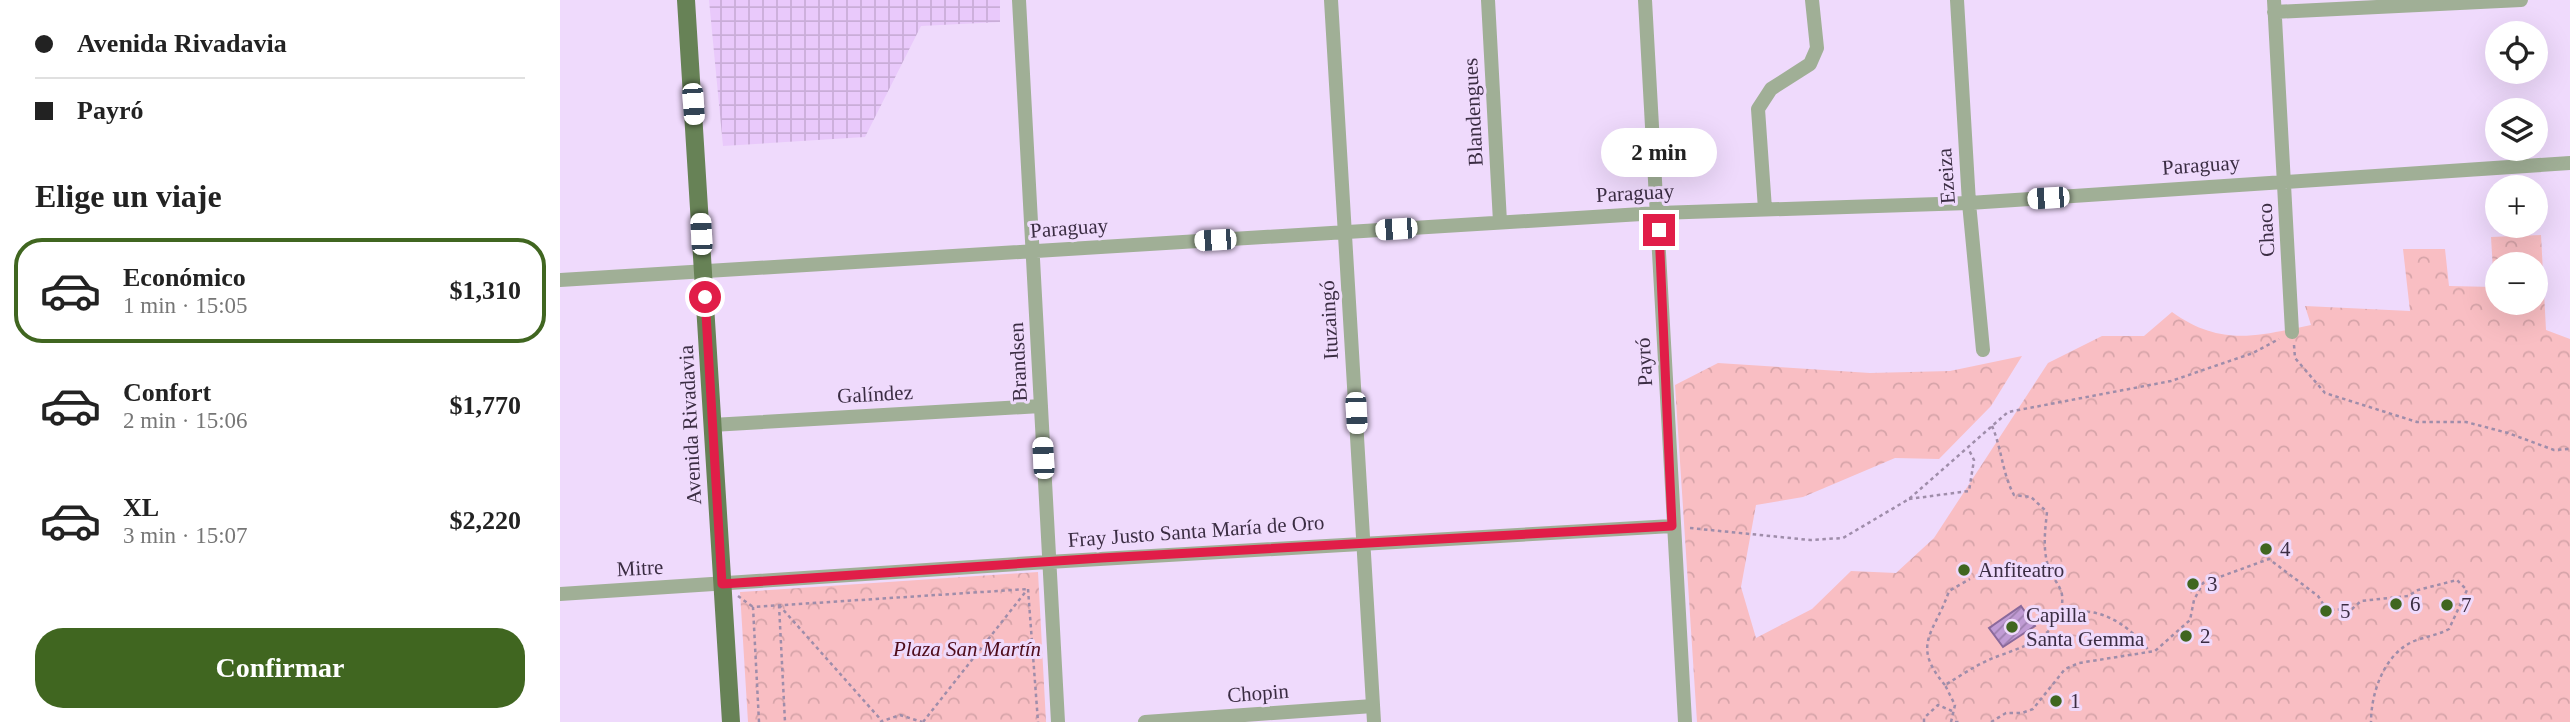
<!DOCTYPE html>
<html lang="es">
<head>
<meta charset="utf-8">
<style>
	body { margin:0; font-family:Georgia,serif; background:#f6f6f6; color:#222; height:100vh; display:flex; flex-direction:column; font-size:26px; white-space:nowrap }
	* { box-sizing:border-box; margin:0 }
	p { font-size:23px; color:#767676 }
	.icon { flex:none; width:38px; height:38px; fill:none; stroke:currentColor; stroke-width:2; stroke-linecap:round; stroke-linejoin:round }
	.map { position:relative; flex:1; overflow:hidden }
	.drawer { display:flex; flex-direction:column; background:#fff; width:560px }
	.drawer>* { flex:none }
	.banner { display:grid; align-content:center; height:154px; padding:0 35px; background:#fff }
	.tools { position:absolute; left:1925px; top:21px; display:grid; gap:14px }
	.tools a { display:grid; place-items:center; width:63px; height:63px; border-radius:50%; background:#fff; box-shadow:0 7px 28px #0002; font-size:35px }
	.end { position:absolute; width:32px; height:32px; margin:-16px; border:9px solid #e11d48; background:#fff; box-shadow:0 0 0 4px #fff }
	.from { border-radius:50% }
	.bubble { position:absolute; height:49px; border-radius:24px; background:#fff; box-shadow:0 7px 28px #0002; font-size:23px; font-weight:600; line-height:49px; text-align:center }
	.car { position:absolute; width:21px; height:42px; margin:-21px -10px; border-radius:9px; box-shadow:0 0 5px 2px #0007; background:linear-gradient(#fff 24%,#345 0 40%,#fff 0 76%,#345 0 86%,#fff 0) }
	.banner b { display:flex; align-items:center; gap:24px; height:66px; font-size:26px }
	.banner b+b { border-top:2px solid #e0e0e0 }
	.banner i { width:18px; height:18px; background:#222 }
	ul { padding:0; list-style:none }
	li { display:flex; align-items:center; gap:21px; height:105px; margin:0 14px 10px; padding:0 21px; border:4px solid transparent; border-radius:28px }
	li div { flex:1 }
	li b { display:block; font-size:26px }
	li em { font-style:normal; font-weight:600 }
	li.current { border-color:#406620 }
	li>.icon { width:63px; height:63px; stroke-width:1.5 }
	h2 { padding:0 35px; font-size:32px; line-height:84px }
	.action { display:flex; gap:14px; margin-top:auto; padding:14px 35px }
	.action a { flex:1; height:80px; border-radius:28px; background:#406620; color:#fff; font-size:28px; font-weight:600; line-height:80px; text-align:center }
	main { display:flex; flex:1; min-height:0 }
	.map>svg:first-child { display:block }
	.industrial { fill:url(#industrial-grid) }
	.forest { fill:url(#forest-crowns); fill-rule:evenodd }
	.building { fill:url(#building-hatch); stroke:#8a699b; stroke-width:2 }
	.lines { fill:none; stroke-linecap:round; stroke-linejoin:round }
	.path { stroke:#9f8daa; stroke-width:2.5; stroke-dasharray:3.5 3.5; stroke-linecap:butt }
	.minor { stroke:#a0af96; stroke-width:14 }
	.major { stroke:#678256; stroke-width:18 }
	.route { stroke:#e11d48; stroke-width:9 }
	.poi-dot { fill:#406620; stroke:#efdafc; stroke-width:2.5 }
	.labels { text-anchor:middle; stroke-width:6; stroke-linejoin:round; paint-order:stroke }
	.street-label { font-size:21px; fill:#3b2d43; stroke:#efdafc }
	.poi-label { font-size:21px; fill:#3b2d43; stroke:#efdafc; text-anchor:start }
	.park-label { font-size:21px; font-style:italic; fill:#4f0c1b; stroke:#efdafc }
</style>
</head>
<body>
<main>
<section class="drawer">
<div class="banner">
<b><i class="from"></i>Avenida Rivadavia</b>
<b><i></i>Payró</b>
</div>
<h2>Elige un viaje</h2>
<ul>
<li class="current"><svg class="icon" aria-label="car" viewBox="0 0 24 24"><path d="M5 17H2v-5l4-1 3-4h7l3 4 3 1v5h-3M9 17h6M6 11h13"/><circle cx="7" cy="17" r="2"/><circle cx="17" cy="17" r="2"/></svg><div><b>Económico</b><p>1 min · 15:05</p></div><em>$1,310</em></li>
<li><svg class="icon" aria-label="car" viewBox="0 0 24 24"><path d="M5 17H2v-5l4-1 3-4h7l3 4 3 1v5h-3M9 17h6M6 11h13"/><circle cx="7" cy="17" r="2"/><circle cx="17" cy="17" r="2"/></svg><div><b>Confort</b><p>2 min · 15:06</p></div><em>$1,770</em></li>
<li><svg class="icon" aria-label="car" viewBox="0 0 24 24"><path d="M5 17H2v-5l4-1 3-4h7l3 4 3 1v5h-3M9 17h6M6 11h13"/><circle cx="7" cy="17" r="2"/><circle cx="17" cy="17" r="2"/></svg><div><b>XL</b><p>3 min · 15:07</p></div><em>$2,220</em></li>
</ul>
<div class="action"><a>Confirmar</a></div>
</section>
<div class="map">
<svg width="2010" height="722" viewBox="0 0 2010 722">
	<defs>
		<pattern id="industrial-grid" width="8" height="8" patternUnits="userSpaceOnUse" patternTransform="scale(1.75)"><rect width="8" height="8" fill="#e9c9fb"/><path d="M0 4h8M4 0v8" fill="none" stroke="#c9add8"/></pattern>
		<pattern id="forest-crowns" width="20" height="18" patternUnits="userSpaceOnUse" patternTransform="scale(1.75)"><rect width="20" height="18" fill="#f9bec3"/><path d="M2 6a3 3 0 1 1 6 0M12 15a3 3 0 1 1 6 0" fill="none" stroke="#d6a4a9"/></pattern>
		<pattern id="building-hatch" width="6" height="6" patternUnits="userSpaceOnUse" patternTransform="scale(1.75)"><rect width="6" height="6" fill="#c09bd4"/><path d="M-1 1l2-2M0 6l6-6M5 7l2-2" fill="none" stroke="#9d7fae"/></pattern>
	</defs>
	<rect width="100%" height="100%" fill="#efdafc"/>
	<!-- industrial -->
	<path class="industrial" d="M149 0H440V22L361 26 305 137 163 146Z"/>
	<!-- forest -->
	<path class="forest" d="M1981 235 1986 330 2010 339V722H1137L1115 385 1158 363 1310 373 1390 371 1462 356 1431 406 1379 459 1335 458 1243 497 1196 505 1181 587 1196 638 1252 609 1291 571 1336 573 1374 538 1488 363 1542 336H1584L1612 312C1661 347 1697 336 1751 325L1745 306 1850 311 1843 249H1885L1889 286 1934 287 1931 237ZM1937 264H1976V303H1937Z
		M478 572 486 722H188L180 592Z"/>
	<!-- building -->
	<path class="building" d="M1461 606 1475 626 1443 647 1429 628Z"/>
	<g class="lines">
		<!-- path -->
		<path class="path" d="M1734 345 1735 358 1765 393 1857 422H1906L1948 433 1994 450 2010 449
			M1349 499 1409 491 1414 460 1408 448
			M1130 528 1250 540 1283 538 1349 499 1448 412 1611 381 1693 353 1719 339
			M468 589 478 722
			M178 596 193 607
			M219 605 322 721
			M219 605 225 722
			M1499 615C1535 603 1567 622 1589 651
			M1385 685C1350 644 1375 633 1389 591L1410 579
			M199 722 193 607 468 589
			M320 722 340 715 362 722
			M363 722 467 590
			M1364 722V718L1378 705 1392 711
			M1391 722 1395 705 1385 685C1400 676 1416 665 1433 658 1462 647 1506 636 1502 595 1501 587 1493 578 1490 571 1482 552 1485 531 1487 512L1471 497 1454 495C1442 473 1442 449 1432 426
			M1395 722H1402
			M1431 722 1446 713H1462L1473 709 1505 669 1519 663 1595 651 1630 620 1634 600 1643 583 1709 559 1758 596 1767 610 1792 609 1801 601 1848 596 1858 590 1897 580 1907 590 1889 629C1878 635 1868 636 1857 640 1825 651 1811 692 1811 722"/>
		<!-- minor -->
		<path class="minor" d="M459 0 498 722
			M771 0 814 722
			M928 0 940 222
			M1085 0 1125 722
			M1397 0 1409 203 1423 350
			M1714 0 1732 332
			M1714 12 1961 0
			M1205 209 1198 109 1211 89 1250 64 1257 48 1252 0
			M0 280 1098 213 1409 203 2010 163
			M152 425 481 406
			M0 594 488 562 1112 526
			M585 722 813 706"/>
		<!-- major -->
		<path class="major" d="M126 0 171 722"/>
	</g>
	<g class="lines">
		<!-- route -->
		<path class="route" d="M145 297 162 584 541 558 1112 526 1099 230"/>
	</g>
	<!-- markers -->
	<g class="poi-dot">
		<circle cx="1706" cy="549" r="7"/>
		<circle cx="1404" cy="570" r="7"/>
		<circle cx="1633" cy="584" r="7"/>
		<circle cx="1836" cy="604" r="7"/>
		<circle cx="1887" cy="605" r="7"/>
		<circle cx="1766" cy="611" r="7"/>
		<circle cx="1452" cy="627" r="7"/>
		<circle cx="1626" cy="636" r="7"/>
		<circle cx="1496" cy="701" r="7"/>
	</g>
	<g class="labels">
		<!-- street labels -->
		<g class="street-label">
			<text transform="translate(913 112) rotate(-93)" y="7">Blandengues</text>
			<text transform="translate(1641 165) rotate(-4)" y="7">Paraguay</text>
			<text transform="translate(1386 176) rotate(-94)" y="7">Ezeiza</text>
			<text transform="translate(1075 193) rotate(-3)" y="7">Paraguay</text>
			<text transform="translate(509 228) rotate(-4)" y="7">Paraguay</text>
			<text transform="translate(1706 230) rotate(-93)" y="7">Chaco</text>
			<text transform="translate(769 320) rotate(-93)" y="7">Ituzaingó</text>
			<text transform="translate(458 362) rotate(-93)" y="7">Brandsen</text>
			<text transform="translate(1084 362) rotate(-93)" y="7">Payró</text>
			<text transform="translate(315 394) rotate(-3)" y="7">Galíndez</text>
			<text transform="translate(130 425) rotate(-93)" y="7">Avenida Rivadavia</text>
			<text transform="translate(636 531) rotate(-4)" y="7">Fray Justo Santa María de Oro</text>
			<text transform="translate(80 568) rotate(-3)" y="7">Mitre</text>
			<text transform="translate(698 693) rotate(-4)" y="7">Chopin</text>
		</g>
		<!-- poi labels -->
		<g class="poi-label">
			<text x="1720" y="556">4</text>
			<text x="1418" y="577">Anfiteatro</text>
			<text x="1647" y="591">3</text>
			<text x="1850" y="611">6</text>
			<text x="1901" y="612">7</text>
			<text x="1780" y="618">5</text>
			<text x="1466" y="622">Capilla<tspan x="1466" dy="24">Santa Gemma</tspan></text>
			<text x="1640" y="643">2</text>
			<text x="1510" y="708">1</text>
		</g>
		<!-- park labels -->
		<g class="park-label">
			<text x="407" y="656">Plaza San Martín</text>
		</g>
	</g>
</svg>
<div class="tools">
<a><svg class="icon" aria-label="locate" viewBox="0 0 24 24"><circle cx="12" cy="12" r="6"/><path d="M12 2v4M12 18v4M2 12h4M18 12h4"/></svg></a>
<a><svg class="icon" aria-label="layers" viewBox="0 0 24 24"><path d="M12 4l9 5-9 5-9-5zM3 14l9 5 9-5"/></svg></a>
<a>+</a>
<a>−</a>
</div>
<i class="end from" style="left:145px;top:297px"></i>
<i class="end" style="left:1099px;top:230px"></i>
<div class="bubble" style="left:1041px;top:128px;width:116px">2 min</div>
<i class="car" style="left:133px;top:104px;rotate:176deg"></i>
<i class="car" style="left:1488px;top:198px;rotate:266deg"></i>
<i class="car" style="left:836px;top:229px;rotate:266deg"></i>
<i class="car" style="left:141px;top:234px;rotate:357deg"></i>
<i class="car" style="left:655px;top:240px;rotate:267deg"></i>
<i class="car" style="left:796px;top:413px;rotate:177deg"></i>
<i class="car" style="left:483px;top:458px;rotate:357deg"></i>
</div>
</main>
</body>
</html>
